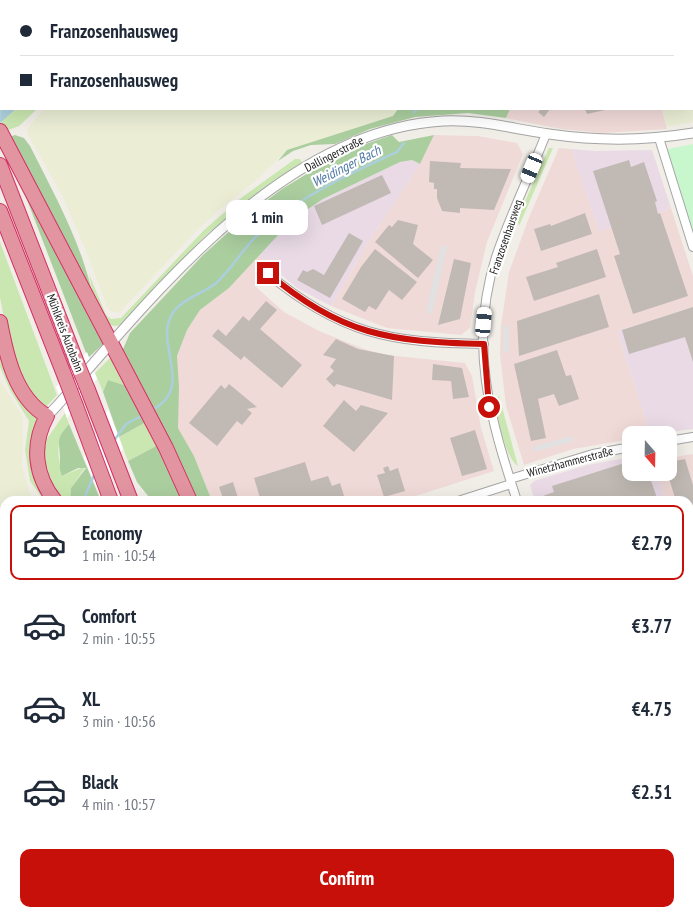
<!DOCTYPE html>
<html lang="en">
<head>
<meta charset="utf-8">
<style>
	body { margin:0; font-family:"PT Sans Narrow",sans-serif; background:#f2f2f3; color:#1f2937; height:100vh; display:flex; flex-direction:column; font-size:19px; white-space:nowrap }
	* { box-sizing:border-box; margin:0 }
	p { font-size:16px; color:#747a83 }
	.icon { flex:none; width:28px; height:28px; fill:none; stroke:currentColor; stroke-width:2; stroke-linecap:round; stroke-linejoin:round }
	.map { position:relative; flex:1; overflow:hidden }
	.sheet { position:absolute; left:0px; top:496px; width:694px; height:421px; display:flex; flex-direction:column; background:#fff; border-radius:15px 15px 0 0; box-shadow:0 5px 20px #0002 }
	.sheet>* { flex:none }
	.banner { position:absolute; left:0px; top:0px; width:694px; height:110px; box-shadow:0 5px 20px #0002; display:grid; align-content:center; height:110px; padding:0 20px; background:#fff }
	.needle { width:32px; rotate:160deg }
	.controls { position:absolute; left:622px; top:426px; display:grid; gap:10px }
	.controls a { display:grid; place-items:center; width:55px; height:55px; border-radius:10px; background:#fff; box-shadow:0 5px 20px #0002; font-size:25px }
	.end { position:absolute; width:22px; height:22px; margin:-11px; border:6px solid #c7100a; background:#fff; box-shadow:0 0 0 2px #fff }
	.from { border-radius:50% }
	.bubble { position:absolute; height:35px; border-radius:10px; background:#fff; box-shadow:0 5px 20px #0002; font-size:16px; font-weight:600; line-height:35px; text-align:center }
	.car { position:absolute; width:15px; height:30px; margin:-15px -8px; border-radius:6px; box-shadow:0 0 4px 1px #0007; background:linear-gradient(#fff 24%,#345 0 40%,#fff 0 76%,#345 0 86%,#fff 0) }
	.banner b { display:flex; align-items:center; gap:18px; height:48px; font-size:19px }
	.banner b+b { border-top:1px solid #e0e1e3 }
	.banner i { width:12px; height:12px; background:#1f2937 }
	ul { padding:9px 0 0; list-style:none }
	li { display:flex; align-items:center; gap:15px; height:75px; margin:0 10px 8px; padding:0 10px; border:2px solid transparent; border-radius:10px }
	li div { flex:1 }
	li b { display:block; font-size:19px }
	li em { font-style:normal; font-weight:600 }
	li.selected { border-color:#c7100a }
	li>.icon { width:45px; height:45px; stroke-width:1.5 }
	.button { display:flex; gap:10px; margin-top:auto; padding:10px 20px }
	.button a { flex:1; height:58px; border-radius:10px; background:#c7100a; color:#fff; font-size:20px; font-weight:600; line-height:58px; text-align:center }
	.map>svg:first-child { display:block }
	.residential { fill:#dfdede }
	.commercial { fill:#f0dad8 }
	.industrial { fill:#e9dae6 }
	.farmland { fill:#ebeed5 }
	.grass { fill:#cae7b1 }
	.forest { fill:#abce9f }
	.park { fill:#c8f7cd }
	.parking { fill:#e1e1e1 }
	.water { fill:#abcfdc }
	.pier { fill:#fff }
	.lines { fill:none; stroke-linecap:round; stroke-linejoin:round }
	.stream { stroke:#abcfdc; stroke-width:2.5 }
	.building { fill:#c1bab4 }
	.minor-casing { stroke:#a5a5a5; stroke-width:10 }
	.tertiary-casing { stroke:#a5a5a5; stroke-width:11 }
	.motorway-casing { stroke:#d33164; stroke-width:16 }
	.minor { stroke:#fff; stroke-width:8 }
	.tertiary { stroke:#fff; stroke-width:9 }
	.motorway { stroke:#e394a1; stroke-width:14 }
	.motorway-bridge-casing { stroke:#d33164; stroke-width:16; stroke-linecap:butt }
	.motorway-bridge { stroke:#e394a1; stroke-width:14 }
	.route { stroke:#c7100a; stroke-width:6 }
	.labels { text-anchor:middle; stroke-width:4.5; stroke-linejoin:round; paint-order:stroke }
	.street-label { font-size:12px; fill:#212121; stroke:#fff }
	.water-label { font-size:14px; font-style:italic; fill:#4e77a5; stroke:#fff }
</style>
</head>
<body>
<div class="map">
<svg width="693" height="917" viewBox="0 0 693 917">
	<rect width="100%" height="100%" fill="#f1eee8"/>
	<!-- residential -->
	<path class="residential" d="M689 842 693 854V917H670L669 913 689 912Z"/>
	<!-- commercial -->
	<path class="commercial" d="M510 109H662L667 129 603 133 561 129 506 118Z
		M434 135 478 136 517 143 523 154 487 242 475 292 470 328 461 335 387 328 331 306 369 241 420 164Z
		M559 148 571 149 599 231 667 210 670 205 693 276V307L617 331 647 424 646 435H631V439L573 449 524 465 506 406 500 354 501 325 509 272 530 215Z
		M258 255 274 268 256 287 284 312 319 331 364 349 386 355 465 363 472 376 481 428 494 471 400 501H212L194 456 178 428 177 356 187 330 200 310 229 288Z
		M693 454V582L689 569V501H666L657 473 669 472V458Z
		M693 584V772L689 774V588Z
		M637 912 639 917H324L322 913Z"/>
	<!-- industrial -->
	<path class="industrial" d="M571 149 595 151 652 150 670 205 667 210 599 231Z
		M412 160 420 164 369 241 331 306 297 288 258 255 292 220 323 199 400 162Z
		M693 307V429L646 435 647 424 617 331Z
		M631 457V472L657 473 666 501H535L530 485 534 481 588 465Z"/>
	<!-- farmland -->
	<path class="farmland" d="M95 0H639L94 1Z
		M670 0H693V122L667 127 662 109H692V1Z
		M43 109H398L394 116 287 150 258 179 221 208 195 232 119 313 111 311 107 307 86 251 62 195 27 133 28 128Z
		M0 380 23 418 22 465 29 491 35 501H5V615L0 617Z
		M67 912H197L199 917H66Z"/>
	<!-- grass -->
	<path class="grass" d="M16 109H37L19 126 6 131 1 122Z
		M549 148H553L519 226 517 219Z
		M295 159H300L302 162 265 187 205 236 122 324 117 326 107 325 94 301 89 274 106 315 111 319 121 318 204 230 241 198Z
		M0 242 57 395 45 408 23 384 8 341 0 297Z
		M0 340 38 417 50 501H44L30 481 25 450 29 421 10 390 0 367Z
		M112 356 130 387 108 380 103 392 95 373Z
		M499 396 518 466C505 458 497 415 495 399Z
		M65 413 69 424C54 443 58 454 62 476L86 466 71 488 70 501H61L45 479 44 443Z
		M148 421 160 444 128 461 119 437Z
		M5 642V912L67 913 66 917H0V644Z"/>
	<!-- forest -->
	<path class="forest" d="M398 109H510L506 118 468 113 415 117 370 129 335 144 311 145 293 151 278 161 287 150 393 116Z
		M15 135 24 138 30 146C55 196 83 245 94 301L9 137Z
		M392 135 399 142 434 135 420 164 412 160 400 162 323 199 292 220 229 288 200 310 187 330 177 356 179 387 178 428 194 456 212 501H195L124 356 123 349 130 333 203 255 244 218 282 189 323 164 360 146Z
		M17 174 104 343 88 358Z
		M108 380 130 387 148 421 119 437 103 392Z
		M69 424 101 501H70L71 488 86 468H78L62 476C59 469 60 464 60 457 59 438 56 440 69 424Z
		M160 444 186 501H152L137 482 128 461Z"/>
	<!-- park -->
	<path class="park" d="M693 144V232L667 153 668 149Z"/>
	<!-- parking -->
	<path class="parking" d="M441 245 447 246 432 314 426 312Z
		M503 326H509V352H503Z
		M573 436 572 442 532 452 534 446Z"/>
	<!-- water -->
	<path class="water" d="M1 62V109H16L0 123Z"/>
	<!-- pier -->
	<path class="pier" d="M87 352 97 379 67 418 56 387Z
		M108 409 123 448 100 496 84 458Z"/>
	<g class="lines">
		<!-- stream -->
		<path class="stream" d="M657 1 658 0
			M414 112 417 109
			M152 410C197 386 151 343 174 311 183 299 203 293 215 284 234 268 244 245 263 230 302 195 349 174 397 152L404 143
			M113 442 126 424 143 415
			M83 501 95 473
			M0 635 5 633"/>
	</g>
	<!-- building -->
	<path class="building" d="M550 109 544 117 538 112 541 109Z
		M585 109H605V110L587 114Z
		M629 160 631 167 644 162 657 201 655 202 658 214 660 213 688 296 633 314 614 256 620 254 593 171Z
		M430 161 461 163 460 168 511 169 494 210 460 208V213L442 211 437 198V189H434V183L429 182Z
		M382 175 391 193 322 225 314 206Z
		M585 213 592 234 541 251 534 229 550 224 551 226Z
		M398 220 418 225 413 244 433 260 418 278 375 242 389 225 392 227Z
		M349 233 363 241 330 298 297 280 303 270 307 272 313 269 324 275Z
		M375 249 417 282 402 300 389 290 376 310 369 306 365 312 342 299 361 267Z
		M597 249 606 277 534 301 526 277 558 267 556 263Z
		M454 259 471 263 460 319 438 325Z
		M599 294 609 327 519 356 517 321Z
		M266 301 277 310 260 329 302 365 282 388 244 356 241 360 212 336 218 329 226 336 243 316 249 321Z
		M693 307V362L685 337 629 354 622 330Z
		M336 339 358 349 394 356 392 400 337 384 334 387 326 379 334 371 330 367 336 359 323 355Z
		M557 350 566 376 571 375 579 399 559 406 554 394 538 399 546 438 531 441 514 364Z
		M433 364 462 368 469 397 453 399 451 381 432 380Z
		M229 384 257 407 247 409 252 413 242 425 237 421 217 446 189 423 221 385 225 389Z
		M344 400 356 411 361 405 388 413 354 452 323 426Z
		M475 430 487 469 462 476 450 438Z
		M685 459 693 485V552L689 541V501H676L667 472H669V462Z
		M631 461V472H648L658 501H542L540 497 554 492 552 486Z
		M305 462 311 481 328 476 332 486 340 483 345 499 349 498 350 501H337L335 497 321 501H261L254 478Z
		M388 466 390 471 398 468 405 491 384 497 377 475 385 473 383 468Z
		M233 482 239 501H224L219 487Z
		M693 609V634L689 635V611Z
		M693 706V763L689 765V708Z
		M693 801V820L689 822V802Z
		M340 912H414V913L401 917H341Z
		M471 912H496L497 917H473Z
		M583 912H610L612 917H579V914Z"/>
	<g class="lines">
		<!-- minor casing -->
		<g class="minor-casing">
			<path id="minor" d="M659 138 693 247
				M267 273C340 334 391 343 484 344
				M669 441 693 437
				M510 479 593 454 631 447
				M458 501 511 484
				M517 501C490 418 468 344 496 257 510 215 530 175 546 134
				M689 780 693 778
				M650 912 651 917"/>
		</g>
		<!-- tertiary casing -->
		<g class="tertiary-casing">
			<path id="tertiary" d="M47 416C63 401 75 384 90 367 179 265 298 129 443 121 480 119 513 129 549 134 597 141 645 141 693 133"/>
		</g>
		<!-- motorway casing -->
		<g class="motorway-casing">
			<path id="motorway" d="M0 131 166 448 190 501
				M0 165 77 363
				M0 211 65 377
				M0 322C6 354 15 398 47 416 31 445 35 476 55 501
				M88 390 131 501
				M76 406 111 501
				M221 912 223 917
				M271 912 273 917
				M290 912 292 917"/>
		</g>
		<!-- minor -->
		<use href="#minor" class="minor"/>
		<!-- tertiary -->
		<use href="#tertiary" class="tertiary"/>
		<!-- motorway -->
		<use href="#motorway" class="motorway"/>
		<!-- motorway-bridge casing -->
		<g class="motorway-bridge-casing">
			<path id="motorway-bridge" d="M77 363 88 390
				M65 377 76 406"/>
		</g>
		<!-- motorway-bridge -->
		<use href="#motorway-bridge" class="motorway-bridge"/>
	</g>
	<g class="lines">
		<!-- route -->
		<path class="route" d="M268 273C340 335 391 342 484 344L489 407"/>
	</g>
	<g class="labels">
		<!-- street labels -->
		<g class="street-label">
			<text transform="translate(334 154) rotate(-27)" y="4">Dallingerstraße</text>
			<text transform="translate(506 237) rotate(-71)" y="4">Franzosenhausweg</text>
			<text transform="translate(65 333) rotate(69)" y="4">Mühlkreis Autobahn</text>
			<text transform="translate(570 462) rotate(-15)" y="4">Winetzhammerstraße</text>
		</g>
		<!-- water labels -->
		<g class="water-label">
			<text transform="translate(346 166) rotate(-27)" y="5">Weidinger Bach</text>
		</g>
	</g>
</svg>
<div class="controls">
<a><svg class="needle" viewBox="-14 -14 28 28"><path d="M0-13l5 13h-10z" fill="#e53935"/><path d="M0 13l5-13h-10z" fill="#747a83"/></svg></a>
</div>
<i class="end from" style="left:489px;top:407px"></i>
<i class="end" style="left:268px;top:273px"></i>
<div class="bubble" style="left:226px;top:200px;width:82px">1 min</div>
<i class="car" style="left:532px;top:168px;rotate:203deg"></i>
<i class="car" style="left:484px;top:322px;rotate:5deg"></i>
<div class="banner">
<b><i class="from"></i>Franzosenhausweg</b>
<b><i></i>Franzosenhausweg</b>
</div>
<section class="sheet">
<ul>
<li class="selected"><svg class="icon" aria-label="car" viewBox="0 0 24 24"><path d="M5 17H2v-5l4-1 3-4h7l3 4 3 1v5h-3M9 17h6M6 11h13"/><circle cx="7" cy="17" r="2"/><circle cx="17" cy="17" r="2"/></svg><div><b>Economy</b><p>1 min · 10:54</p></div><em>€2.79</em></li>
<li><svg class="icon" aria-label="car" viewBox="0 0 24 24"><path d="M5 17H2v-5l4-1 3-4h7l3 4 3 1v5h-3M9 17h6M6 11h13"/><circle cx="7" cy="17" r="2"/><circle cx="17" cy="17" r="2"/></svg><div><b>Comfort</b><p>2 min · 10:55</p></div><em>€3.77</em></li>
<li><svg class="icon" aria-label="car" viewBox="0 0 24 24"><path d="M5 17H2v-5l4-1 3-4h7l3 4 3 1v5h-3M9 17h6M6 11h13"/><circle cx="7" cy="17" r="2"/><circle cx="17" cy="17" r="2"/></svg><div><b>XL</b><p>3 min · 10:56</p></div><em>€4.75</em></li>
<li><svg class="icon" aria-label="car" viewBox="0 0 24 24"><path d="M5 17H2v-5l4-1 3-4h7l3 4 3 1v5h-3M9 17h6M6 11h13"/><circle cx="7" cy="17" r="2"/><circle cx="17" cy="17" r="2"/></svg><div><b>Black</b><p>4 min · 10:57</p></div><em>€2.51</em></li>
</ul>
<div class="button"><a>Confirm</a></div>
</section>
</div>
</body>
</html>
